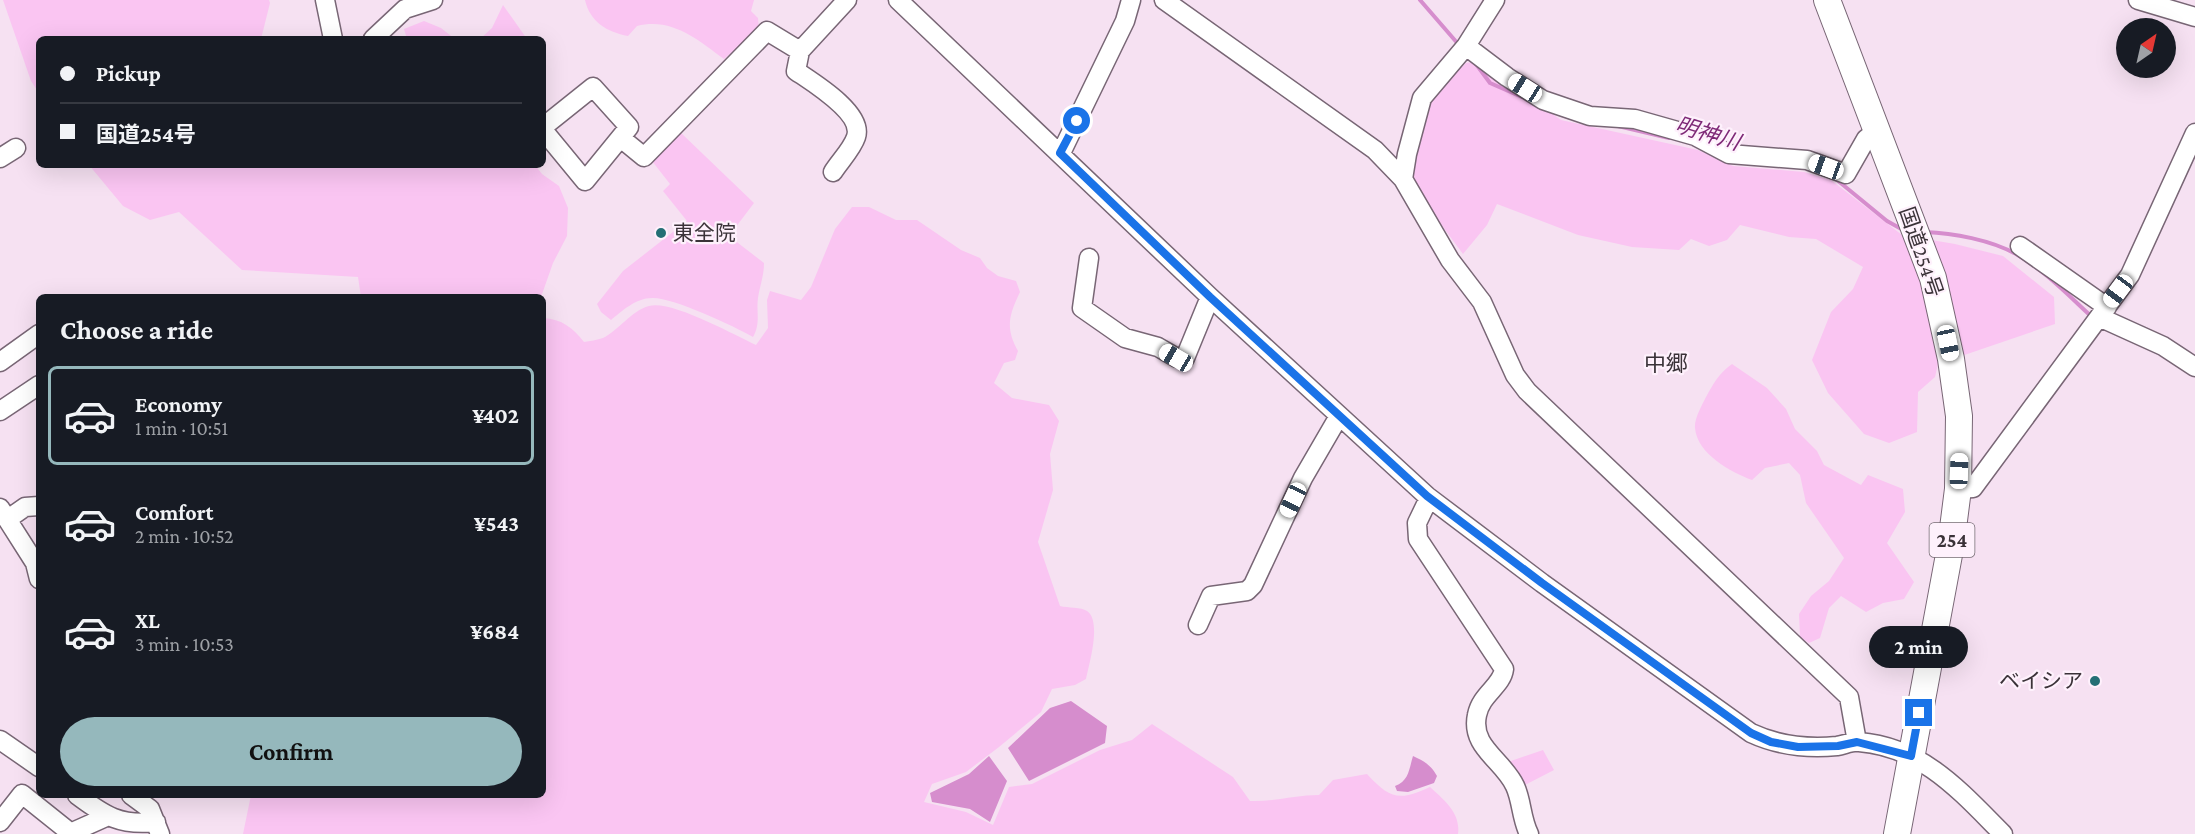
<!DOCTYPE html>
<html lang="en">
<head>
<meta charset="utf-8">
<style>
	body { margin:0; font-family:"Crimson Pro","Noto Sans JP",serif; background:#20242c; color:#f1f3f6; height:100vh; display:flex; flex-direction:column; font-size:22px; white-space:nowrap }
	* { box-sizing:border-box; margin:0 }
	p { font-size:20px; color:#9ea1a6 }
	.icon { flex:none; width:33px; height:33px; fill:none; stroke:currentColor; stroke-width:2; stroke-linecap:round; stroke-linejoin:round }
	.map { position:relative; flex:1; overflow:hidden }
	.panel { position:absolute; left:36px; top:294px; width:510px; height:504px; display:flex; flex-direction:column; background:#171b24; border-radius:9px; box-shadow:0 6px 24px #0002 }
	.panel>* { flex:none }
	.hud { position:absolute; left:36px; top:36px; width:510px; height:132px; border-radius:9px; box-shadow:0 6px 24px #0002; display:grid; align-content:center; height:132px; padding:0 24px; background:#171b24 }
	.needle { width:39px; rotate:34deg }
	.buttons { position:absolute; left:2116px; top:18px; display:grid; gap:12px }
	.buttons a { display:grid; place-items:center; width:60px; height:60px; border-radius:50%; background:#171b24; box-shadow:0 6px 24px #0002; font-size:30px }
	.end { position:absolute; width:27px; height:27px; margin:-14px; border:8px solid #1a73e8; background:#fff; box-shadow:0 0 0 3px #fff }
	.from { border-radius:50% }
	.bubble { position:absolute; height:42px; border-radius:21px; background:#171b24; box-shadow:0 6px 24px #0002; font-size:20px; font-weight:700; line-height:42px; text-align:center }
	.car { position:absolute; width:18px; height:36px; margin:-18px -9px; border-radius:8px; box-shadow:0 0 4px 2px #0007; background:linear-gradient(#fff 24%,#345 0 40%,#fff 0 76%,#345 0 86%,#fff 0) }
	.hud b { display:flex; align-items:center; gap:21px; height:57px; font-size:22px }
	.hud b+b { border-top:2px solid #363941 }
	.hud i { width:15px; height:15px; background:#f1f3f6 }
	ul { padding:0; list-style:none }
	li { display:flex; align-items:center; gap:18px; height:99px; margin:0 12px 9px; padding:0 12px; border:3px solid transparent; border-radius:9px }
	li div { flex:1 }
	li b { display:block; font-size:22px }
	li em { font-style:normal; font-weight:700 }
	li.on { border-color:#95b8bc }
	li>.icon { width:54px; height:54px; stroke-width:1.5 }
	h2 { padding:0 24px; font-size:27px; line-height:72px }
	.action { display:flex; gap:12px; margin-top:auto; padding:12px 24px }
	.action a { flex:1; height:69px; border-radius:36px; background:#95b8bc; color:#111; font-size:24px; font-weight:700; line-height:69px; text-align:center }
	.map>svg:first-child { display:block }
	.green { fill:#fac5f2 }
	.water { fill:#d68dcd }
	.lines { fill:none; stroke-linecap:round; stroke-linejoin:round }
	.stream { stroke:#d68dcd; stroke-width:4 }
	.minor-casing { stroke:#786675; stroke-width:21 }
	.highway-casing { stroke:#786675; stroke-width:28 }
	.minor { stroke:#fff; stroke-width:18 }
	.highway { stroke:#fff; stroke-width:26 }
	.route { stroke:#1a73e8; stroke-width:8 }
	.poi-dot { fill:#246f75; stroke:#fef1fc; stroke-width:2 }
	.labels { text-anchor:middle; stroke-width:4.5; stroke-linejoin:round; paint-order:stroke }
	.shield { fill:#fef1fc; stroke:#756b73; stroke-width:1.5 }
	.shield-label { font-size:20px; font-weight:bold; fill:#3a3238 }
	.poi-label { font-size:21px; fill:#3a3238; stroke:#fef1fc; text-anchor:start }
	.street-label { font-size:21px; fill:#3a3238; stroke:#fef1fc }
	.water-label { font-size:22px; font-style:italic; fill:#7e2977; stroke:#fef1fc }
	.neighbourhood-label { font-size:22px; fill:#3a3238; stroke:#fef1fc }
</style>
</head>
<body>
<div class="map">
<svg width="2195" height="834" viewBox="0 0 2195 834">
	<rect width="100%" height="100%" fill="#f6e1f2"/>
	<!-- green -->
	<path class="green" d="M3 0H269L270 3 261 39H39V93L31 81Z
		M585 0H754L751 11 758 18 759 29 724 59C698 40 672 17 637 26L628 36C607 32 590 22 585 0Z
		M503 5 527 39H480L492 28Z
		M424 21 441 28 455 39H407L404 29Z
		M1479 61 1561 120 1698 150 1733 166 1804 172 1831 180 1902 235 1955 244 2003 256 2054 297 2055 324 1938 364 1935 377 1918 392 1917 432 1889 443 1864 434 1828 393 1812 360 1831 312 1853 289 1863 267 1816 239 1789 237 1740 225 1727 240 1709 246 1691 239 1679 250 1632 247 1578 235 1497 204 1487 225 1463 254 1434 215 1412 177 1427 100 1466 63Z
		M679 131 754 203 729 236 764 263C764 276 760 285 758 298 756 312 761 323 753 337 734 326 672 297 652 298 636 298 622 311 611 320L601 312 597 304 623 271 687 221 663 191 670 184 652 161Z
		M89 165H535L542 174 559 186 568 208 567 236 553 263 541 297H361L358 277 242 270 179 212 150 220 123 206Z
		M852 207H869L896 220H917L961 250 980 258 987 268 998 276 1016 281 1020 292C1009 315 1005 328 1018 351L1015 360 1004 363 994 383 1012 398 1049 405 1059 421 1050 454 1053 490 1038 542 1060 606C1068 608 1081 607 1087 611 1102 621 1089 664 1086 679L1075 685 1052 689 1041 712 999 747 966 772 932 784 924 802 966 812 993 825 1009 787 1032 784 1100 750 1132 740 1152 724 1233 777 1250 801C1274 802 1295 795 1319 795L1333 780 1367 774C1389 798 1399 802 1430 787 1444 800 1461 813 1458 834H243L251 795H543V318C562 319 573 328 584 342 590 341 597 340 603 338 619 330 631 311 649 306 672 300 734 335 756 345L768 328 767 300 770 291 801 300 811 287 835 229Z
		M1732 364 1767 388 1786 409 1795 429 1817 451 1824 465 1861 485 1868 475 1903 489 1905 512 1887 543 1914 582 1904 599 1883 603 1866 612 1841 596 1829 608 1820 638 1809 643 1800 637 1799 614 1811 596 1829 581 1844 558 1806 503 1800 475 1789 463 1765 468 1752 480C1731 472 1697 454 1695 428 1694 419 1702 405 1706 397 1713 384 1719 373 1732 364Z
		M1543 750 1554 770 1521 787 1508 762Z"/>
	<!-- water -->
	<path class="water" d="M1071 701 1107 726 1105 743 1029 781 1008 748 1050 708Z
		M989 756 1007 781 990 822 970 809 932 802 930 793 969 774Z
		M1413 756C1424 761 1431 765 1437 776L1434 783 1408 792 1397 791 1395 786C1409 781 1409 769 1413 756Z"/>
	<g class="lines">
		<!-- stream -->
		<path class="stream" d="M1420 0 1459 45
			M1476 64 1490 83 1522 97
			M1618 126 1669 138
			M1837 180 1887 221 1905 231
			M1925 232C1953 233 1991 240 2016 254 2044 270 2068 295 2092 317"/>
		<!-- minor casing -->
		<g class="minor-casing">
			<path id="minor" d="M325 0 333 39
				M898 0 1210 297 1427 496 1542 583 1751 733C1779 746 1806 749 1837 746 1844 745 1852 741 1859 742 1923 747 1961 792 2003 834
				M1164 0 1375 150 1403 179 1450 260 1482 302 1515 375 1527 391 1849 697 1857 742
				M2138 0 2195 17
				M373 39 405 9 433 0
				M1466 46 1507 77 1543 100 1590 116 1635 119 1695 136 1729 154 1807 160 1846 174 1866 139 1876 131
				M800 51 796 71C812 82 864 113 856 137 852 149 840 161 833 172
				M543 127 593 87 629 127 585 181 543 130
				M622 139 644 157 767 31 800 51 847 0
				M1061 153 1125 21 1131 0
				M0 158 16 148
				M1403 179 1407 154 1422 98 1466 46 1495 0
				M2020 246 2107 307
				M1089 258 1082 308 1125 338 1158 347 1177 358H1185L1210 297
				M2099 317 2163 346 2195 367
				M0 362 39 334
				M0 411 39 385
				M1958 489 1973 488 2130 275 2195 133
				M1429 498 1417 523 1418 539 1504 669C1502 686 1481 694 1477 715 1470 747 1503 760 1515 786 1522 801 1521 818 1529 834
				M0 508 35 563 39 579
				M8 519 25 507 39 506
				M1198 625 1211 596 1247 591 1253 585 1303 478 1339 416
				M0 740 39 767
				M77 795C105 816 120 826 156 822
				M131 795 150 809 160 834
				M0 822 22 794 72 834
				M68 834 106 817"/>
		</g>
		<!-- highway casing -->
		<g class="highway-casing">
			<path id="highway" d="M1827 0 1933 278 1951 359 1959 416 1958 489 1951 544 1897 834"/>
		</g>
		<!-- minor -->
		<use href="#minor" class="minor"/>
		<!-- highway -->
		<use href="#highway" class="highway"/>
	</g>
	<g class="lines">
		<!-- route -->
		<path class="route" d="M1077 121 1060 153 1210 297 1427 496 1542 583 1751 733 1771 742 1798 747 1838 746 1857 742 1911 756 1919 713"/>
	</g>
	<!-- markers -->
	<g class="poi-dot">
		<circle cx="661" cy="233" r="6"/>
		<circle cx="2095" cy="681" r="6"/>
	</g>
	<g class="labels">
		<!-- shield labels -->
		<rect class="shield" x="1929.5" y="523" width="45" height="34" rx="4.5"/>
		<g class="shield-label">
			<text x="1952" y="547">254</text>
		</g>
		<!-- poi labels -->
		<g class="poi-label">
			<text x="673" y="240">東全院</text>
			<text x="2083" y="688" text-anchor="end">ベイシア</text>
		</g>
		<!-- street labels -->
		<g class="street-label">
			<text transform="translate(1921 252) rotate(71)" y="7">国道254号</text>
		</g>
		<!-- water labels -->
		<g class="water-label">
			<text transform="translate(1708 133) rotate(17)" y="8">明神川</text>
		</g>
		<!-- neighbourhood labels -->
		<g class="neighbourhood-label">
			<text x="1666" y="371">中郷</text>
		</g>
	</g>
</svg>
<div class="buttons">
<a><svg class="needle" viewBox="-14 -14 28 28"><path d="M0-13l5 13h-10z" fill="#e53935"/><path d="M0 13l5-13h-10z" fill="#9ea1a6"/></svg></a>
</div>
<i class="end from" style="left:1077px;top:121px"></i>
<i class="end" style="left:1919px;top:713px"></i>
<div class="bubble" style="left:1869px;top:626px;width:99px">2 min</div>
<i class="car" style="left:1525px;top:88px;rotate:302deg"></i>
<i class="car" style="left:1826px;top:167px;rotate:290deg"></i>
<i class="car" style="left:2118px;top:291px;rotate:217deg"></i>
<i class="car" style="left:1948px;top:343px;rotate:168deg"></i>
<i class="car" style="left:1176px;top:358px;rotate:300deg"></i>
<i class="car" style="left:1959px;top:471px;rotate:2deg"></i>
<i class="car" style="left:1293px;top:500px;rotate:205deg"></i>
<div class="hud">
<b><i class="from"></i>Pickup</b>
<b><i></i>国道254号</b>
</div>
<section class="panel">
<h2>Choose a ride</h2>
<ul>
<li class="on"><svg class="icon" aria-label="car" viewBox="0 0 24 24"><path d="M5 17H2v-5l4-1 3-4h7l3 4 3 1v5h-3M9 17h6M6 11h13"/><circle cx="7" cy="17" r="2"/><circle cx="17" cy="17" r="2"/></svg><div><b>Economy</b><p>1 min · 10:51</p></div><em>¥402</em></li>
<li><svg class="icon" aria-label="car" viewBox="0 0 24 24"><path d="M5 17H2v-5l4-1 3-4h7l3 4 3 1v5h-3M9 17h6M6 11h13"/><circle cx="7" cy="17" r="2"/><circle cx="17" cy="17" r="2"/></svg><div><b>Comfort</b><p>2 min · 10:52</p></div><em>¥543</em></li>
<li><svg class="icon" aria-label="car" viewBox="0 0 24 24"><path d="M5 17H2v-5l4-1 3-4h7l3 4 3 1v5h-3M9 17h6M6 11h13"/><circle cx="7" cy="17" r="2"/><circle cx="17" cy="17" r="2"/></svg><div><b>XL</b><p>3 min · 10:53</p></div><em>¥684</em></li>
</ul>
<div class="action"><a>Confirm</a></div>
</section>
</div>
</body>
</html>
